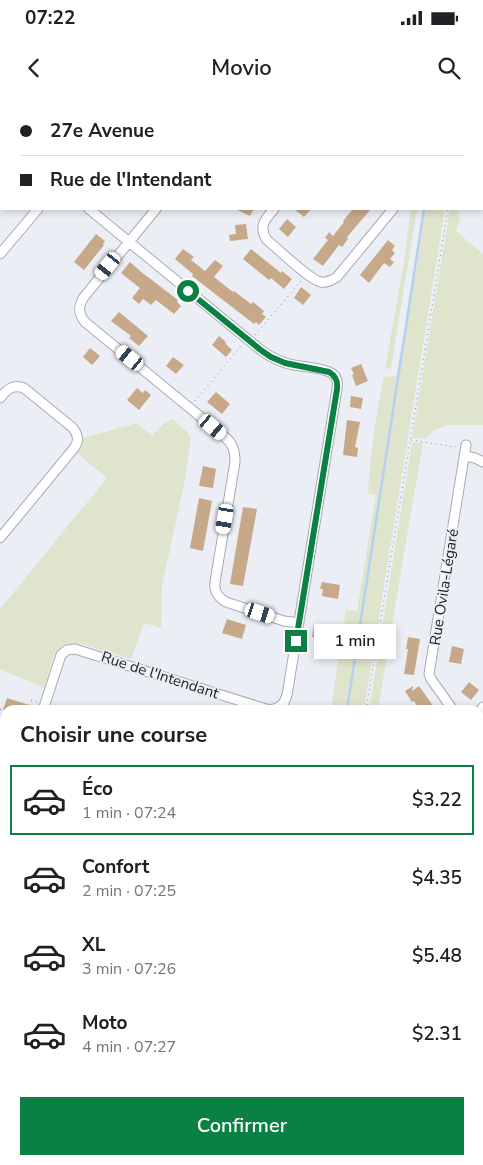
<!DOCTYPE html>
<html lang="fr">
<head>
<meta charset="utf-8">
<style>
	body { margin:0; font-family:"Nunito Sans",sans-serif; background:#f6f6f6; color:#202124; height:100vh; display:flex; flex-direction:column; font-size:19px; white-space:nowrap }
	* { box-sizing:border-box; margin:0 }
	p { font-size:16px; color:#757577 }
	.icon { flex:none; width:28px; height:28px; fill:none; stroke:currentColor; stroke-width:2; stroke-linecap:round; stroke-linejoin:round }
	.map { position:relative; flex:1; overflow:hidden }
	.details { position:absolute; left:0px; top:605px; width:484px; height:460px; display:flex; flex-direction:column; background:#fff; border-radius:15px 15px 0 0; box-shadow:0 2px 8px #0003 }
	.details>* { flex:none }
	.top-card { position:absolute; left:0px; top:0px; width:484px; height:110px; box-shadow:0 2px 8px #0003; display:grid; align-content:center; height:110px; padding:0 20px; background:#fff }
	.end { position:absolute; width:22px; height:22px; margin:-11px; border:6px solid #0b8043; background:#fff; box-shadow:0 0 0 2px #fff }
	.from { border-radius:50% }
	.bubble { position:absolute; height:35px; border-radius:0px; background:#fff; box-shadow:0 2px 8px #0003; font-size:16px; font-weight:600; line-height:35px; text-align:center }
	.car { position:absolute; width:15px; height:30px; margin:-15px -8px; border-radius:6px; box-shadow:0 0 4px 1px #0007; background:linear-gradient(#fff 24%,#345 0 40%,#fff 0 76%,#345 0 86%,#fff 0) }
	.top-card b { display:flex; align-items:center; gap:18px; height:48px; font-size:19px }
	.top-card b+b { border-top:1px solid #e0e0e0 }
	.top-card i { width:12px; height:12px; background:#202124 }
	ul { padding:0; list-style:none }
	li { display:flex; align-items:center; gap:15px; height:70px; margin:0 10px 8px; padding:0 10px; border:2px solid transparent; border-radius:0px }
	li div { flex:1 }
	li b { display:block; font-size:19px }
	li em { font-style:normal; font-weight:600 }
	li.active { border-color:#0b8043 }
	li>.icon { width:45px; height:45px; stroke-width:1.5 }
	h2 { padding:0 20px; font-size:22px; line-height:60px }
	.primary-button { display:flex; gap:10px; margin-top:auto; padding:10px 20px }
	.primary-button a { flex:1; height:58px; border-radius:0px; background:#0b8043; color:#fff; font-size:20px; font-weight:600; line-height:58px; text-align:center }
	.status { display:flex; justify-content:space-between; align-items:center; height:35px; padding:0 25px; background:#fff; direction:ltr }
	.status svg { height:14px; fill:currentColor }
	header { display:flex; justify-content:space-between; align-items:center; height:65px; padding:0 20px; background:#fff; font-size:22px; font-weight:600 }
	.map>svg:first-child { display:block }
	.green { fill:#dee5cc }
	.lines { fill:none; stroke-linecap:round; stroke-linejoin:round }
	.stream { stroke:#b6d0f2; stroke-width:2.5 }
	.building { fill:#c7a98a }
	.service-casing { stroke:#a8acb1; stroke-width:6 }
	.minor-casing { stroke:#a8acb1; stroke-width:11 }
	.tertiary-casing { stroke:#a8acb1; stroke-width:13 }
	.path { stroke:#888a8f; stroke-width:1; stroke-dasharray:1 4; stroke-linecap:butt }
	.service { stroke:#fff; stroke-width:4.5 }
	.minor { stroke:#fff; stroke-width:9 }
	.tertiary { stroke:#fff; stroke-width:11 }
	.route { stroke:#0b8043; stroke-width:6 }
	.labels { text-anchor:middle; stroke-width:4; stroke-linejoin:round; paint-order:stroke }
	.street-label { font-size:15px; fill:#1e1f21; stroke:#ebeef5 }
</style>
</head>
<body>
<div class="status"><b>07:22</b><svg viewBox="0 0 49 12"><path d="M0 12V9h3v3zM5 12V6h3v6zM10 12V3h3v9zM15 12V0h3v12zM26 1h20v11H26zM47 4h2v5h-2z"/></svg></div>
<header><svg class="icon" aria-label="back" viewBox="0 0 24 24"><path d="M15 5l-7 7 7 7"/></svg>Movio<svg class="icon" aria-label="search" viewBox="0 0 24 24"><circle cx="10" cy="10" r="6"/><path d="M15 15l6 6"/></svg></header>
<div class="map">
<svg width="483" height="1065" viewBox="0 0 483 1065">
	<rect width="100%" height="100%" fill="#ebeef5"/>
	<!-- green -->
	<path class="green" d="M412 109H417L391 268 385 269 404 162 410 116Z
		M425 109H445L364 610H331C336 577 340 543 346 510L357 511 376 395 368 393C370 355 376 315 384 277L396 276 416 171Z
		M450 109H459L458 116 460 118 456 131 483 154V325H448L434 330 425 339 412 338Z
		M173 319 188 333 191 339 189 350 185 380 162 485 161 528 144 523 131 559 82 544C69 542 61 545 54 555L44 588 0 569V509L107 378 78 354 82 347 83 338 137 323 152 336 165 322Z
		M412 342 423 343 412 406 378 610H369Z
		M483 698V722L479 727V705Z
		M479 933 483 936V963L479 968Z
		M0 970 5 973V1060H66L63 1065H0Z
		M259 1060H445L446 1065H258Z"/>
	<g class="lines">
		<!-- stream -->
		<path class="stream" d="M440 1V0
			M347 610 424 109
			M272 1065 273 1060"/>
	</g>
	<!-- building -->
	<path class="building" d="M235 109H254L250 116Z
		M294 109H311L304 117Z
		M353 109H371L347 137 348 139 342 147 339 145 323 166 313 159 328 140 325 138 329 132 333 136 344 122 343 121Z
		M287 119 296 127 288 137 279 129Z
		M246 124 248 139 230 141 229 135 236 134 235 125Z
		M96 134 105 141 103 144 104 145 84 170 74 162Z
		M388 140 395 146 392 150 395 153 390 159 394 162 390 167 384 163 369 183 360 175Z
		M183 149 194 157 191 160 205 171 215 160 223 166 214 177 233 192 234 191 251 204 253 202 264 211 262 214 266 217 259 225 256 222 254 224 192 176 193 174 175 159Z
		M251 149 281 173 282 171 292 179 284 189 271 178 269 180 243 159Z
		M130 162 140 171 178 200 177 202 181 206 174 214 156 200 151 205 143 199 139 204 132 198 140 188 121 173Z
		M301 187 311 195 303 205 294 198Z
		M119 212 148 236 139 246 129 238 131 236 111 221Z
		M219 236 226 242 225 243 232 250 226 257 212 245Z
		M90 248 100 256 92 265 83 257Z
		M173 257 184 265 176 274 166 266Z
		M361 264 368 281 356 286 352 275 354 274 351 268Z
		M137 288 143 293 145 290 151 295 139 310 127 300Z
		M216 292 230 304 222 314 207 302Z
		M351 296 363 298 361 309 350 307Z
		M347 320 360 322 355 347 358 348 357 357 343 355Z
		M203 366 216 369 213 388 199 386Z
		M199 398 212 401 203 451 190 448Z
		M243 407 257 409 243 486 230 484Z
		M322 482 340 485 338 499 322 496 323 489H320Z
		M227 519 246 525 242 539 222 533Z
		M314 524 327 526 325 539 312 537Z
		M408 537 420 539 414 575 404 574 408 549H406Z
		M452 546 464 549 461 564 449 562Z
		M469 582 479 590 471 600 461 592Z
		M413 586 412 591 419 586 434 607 430 610H420L414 601 412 602 405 591Z
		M7 598 29 605 27 610H3Z"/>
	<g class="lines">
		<!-- service casing -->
		<g class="service-casing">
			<path id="service" d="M0 879 5 861
				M0 901 5 903"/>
		</g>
		<!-- minor casing -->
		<g class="minor-casing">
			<path id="minor" d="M325 0 326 1
				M118 1V0
				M210 1V0
				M364 1 365 0
				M0 36 1 37
				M482 55H483
				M482 78 483 79
				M156 109 84 197C78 206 78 213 85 222L225 337C233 344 235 351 235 362L215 482C214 491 217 497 226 502L284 521 299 523
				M274 109C265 119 258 127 267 140 277 148 311 181 321 182 327 183 332 180 337 177L393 109
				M0 154 38 109
				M0 298C7 289 13 284 24 288L73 328C78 335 79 340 75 347L0 438
				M465 356 475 358 483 362
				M43 610 61 555 67 550 75 549 266 609C277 611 284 606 287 595L337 289C338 283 338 278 333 274 325 268 305 267 294 265 282 263 272 258 262 251L89 109
				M453 610 431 579 429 574 466 345
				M479 612 483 607
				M0 745 5 730
				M0 860 5 861
				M479 924 483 927
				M0 960 5 963
				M479 1030 483 1029
				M0 1065 5 1038
				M99 1065 100 1060
				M204 1065 205 1060"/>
		</g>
		<!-- tertiary casing -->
		<g class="tertiary-casing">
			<path id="tertiary" d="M0 634 5 636
				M479 806 483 808"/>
		</g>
		<!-- path -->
		<path class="path" d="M465 1V0
			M255 235 301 181
			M195 301 241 246
			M411 340 456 347
			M31 600 37 602
			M0 609 3 610
			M366 610 448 109
			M4 682 5 678
			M1 792 4 780
			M479 819 483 822
			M479 947 483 943
			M293 1065 294 1060"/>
		<!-- service -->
		<use href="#service" class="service"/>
		<!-- minor -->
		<use href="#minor" class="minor"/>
		<!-- tertiary -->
		<use href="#tertiary" class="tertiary"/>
	</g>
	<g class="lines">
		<!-- route -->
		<path class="route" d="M188 191 262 251 271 257 285 263 329 272C336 276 338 281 337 289L296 541"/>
	</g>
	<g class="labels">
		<!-- street labels -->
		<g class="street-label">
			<text transform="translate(444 487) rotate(-81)" y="5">Rue Ovila-Légaré</text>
			<text transform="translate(160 575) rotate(18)" y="5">Rue de l'Intendant</text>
		</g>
	</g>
</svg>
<i class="end from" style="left:188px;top:191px"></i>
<i class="end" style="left:296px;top:541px"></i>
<div class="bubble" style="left:314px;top:524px;width:82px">1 min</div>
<i class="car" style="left:108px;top:166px;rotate:219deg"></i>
<i class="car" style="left:130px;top:258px;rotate:309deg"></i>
<i class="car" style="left:213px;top:327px;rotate:130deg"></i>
<i class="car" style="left:225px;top:419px;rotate:190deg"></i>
<i class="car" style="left:260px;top:513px;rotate:108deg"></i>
<div class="top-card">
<b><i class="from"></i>27e Avenue</b>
<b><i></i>Rue de l'Intendant</b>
</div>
<section class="details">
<h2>Choisir une course</h2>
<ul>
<li class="active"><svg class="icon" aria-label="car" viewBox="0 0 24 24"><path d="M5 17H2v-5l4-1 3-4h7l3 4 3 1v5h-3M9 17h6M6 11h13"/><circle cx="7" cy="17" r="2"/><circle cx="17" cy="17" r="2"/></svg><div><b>Éco</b><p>1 min · 07:24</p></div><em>$3.22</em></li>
<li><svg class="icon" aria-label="car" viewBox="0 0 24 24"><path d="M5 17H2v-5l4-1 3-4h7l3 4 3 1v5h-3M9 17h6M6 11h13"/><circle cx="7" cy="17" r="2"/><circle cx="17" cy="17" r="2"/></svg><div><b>Confort</b><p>2 min · 07:25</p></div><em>$4.35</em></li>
<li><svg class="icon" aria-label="car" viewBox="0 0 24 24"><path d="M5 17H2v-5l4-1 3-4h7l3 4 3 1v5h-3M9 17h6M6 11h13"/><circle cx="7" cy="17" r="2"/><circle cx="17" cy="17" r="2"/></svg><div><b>XL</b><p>3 min · 07:26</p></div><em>$5.48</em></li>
<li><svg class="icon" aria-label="car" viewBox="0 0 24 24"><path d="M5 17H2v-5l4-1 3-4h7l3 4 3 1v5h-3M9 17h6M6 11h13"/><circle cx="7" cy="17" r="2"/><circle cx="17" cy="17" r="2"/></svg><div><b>Moto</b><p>4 min · 07:27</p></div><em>$2.31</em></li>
</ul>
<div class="primary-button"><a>Confirmer</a></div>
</section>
</div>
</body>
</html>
